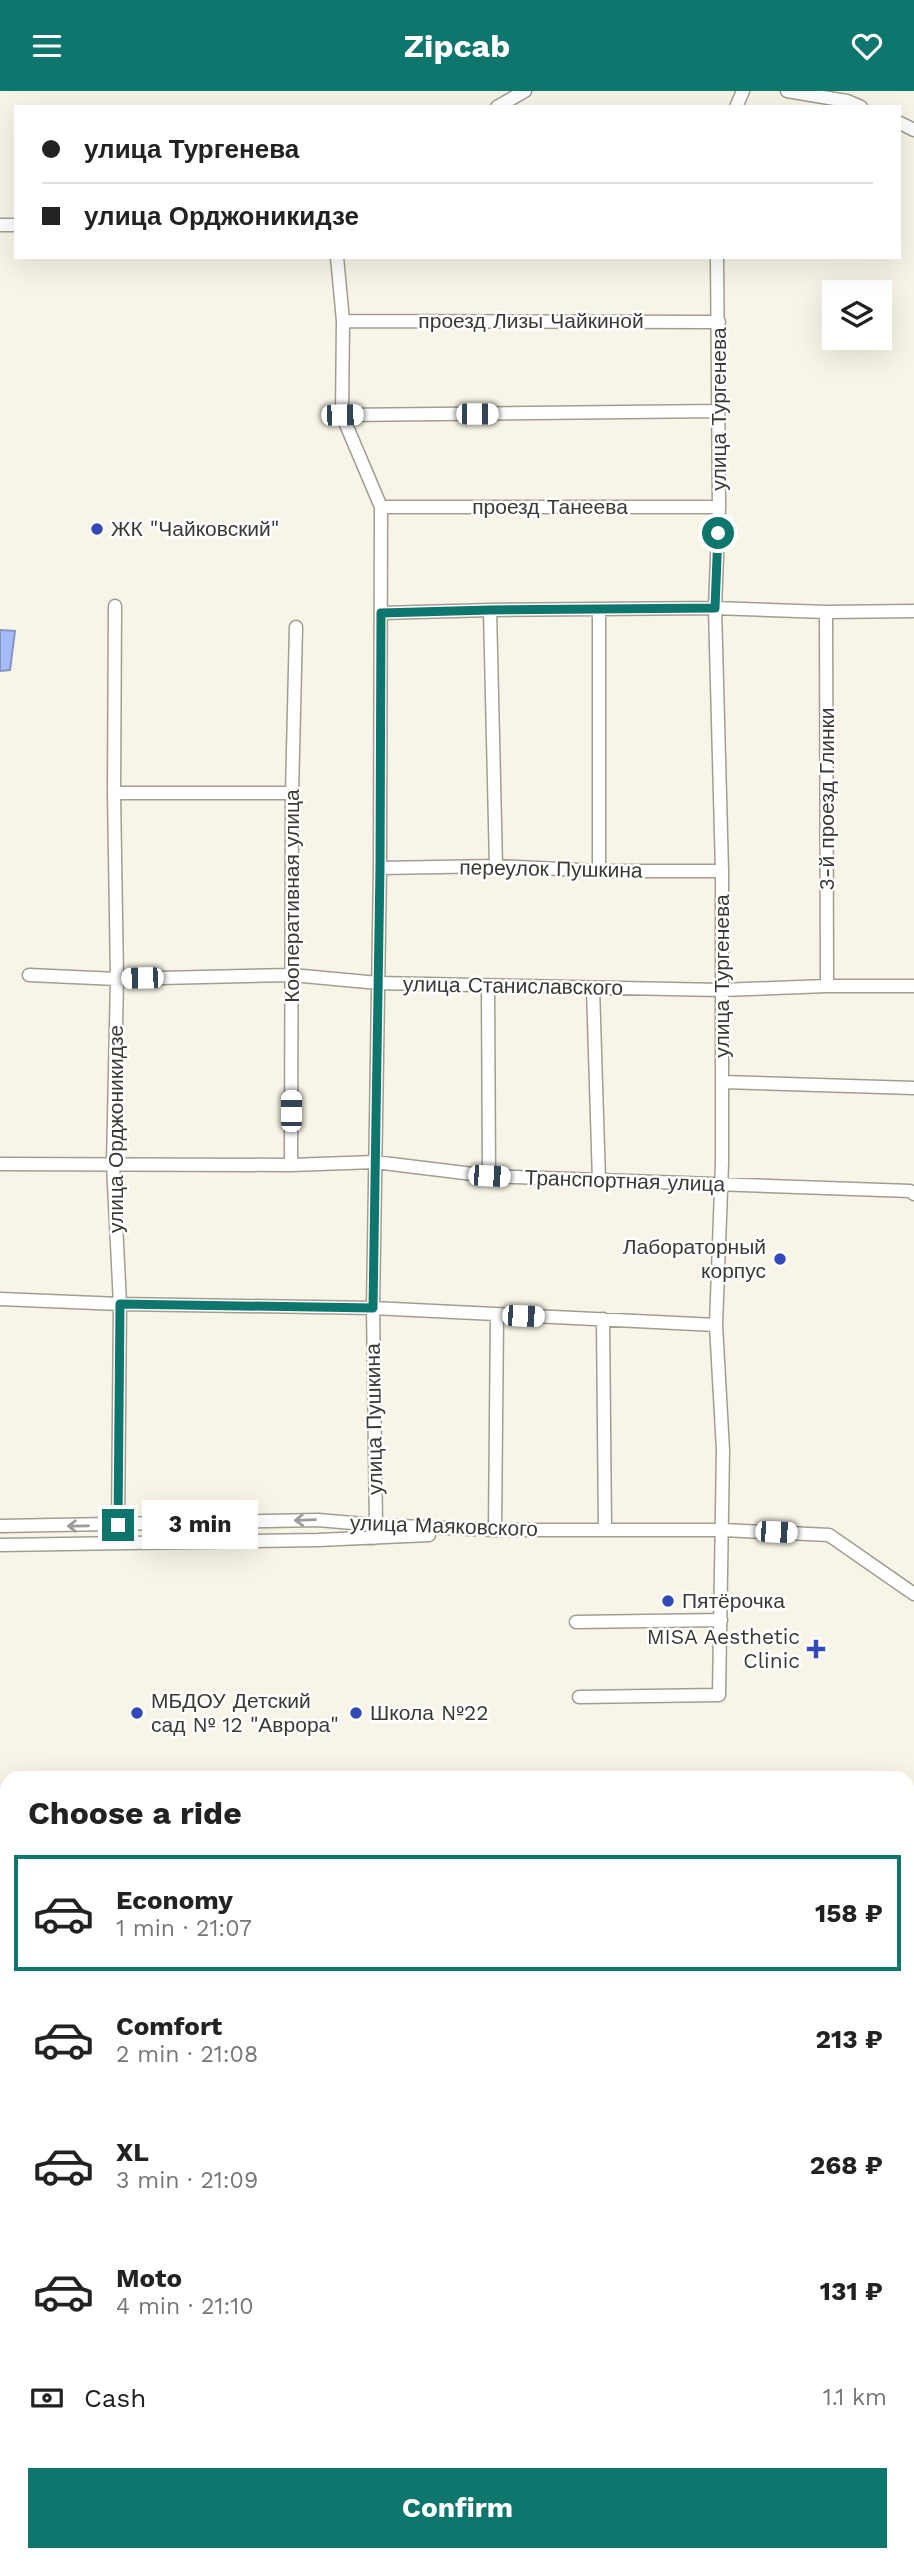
<!DOCTYPE html>
<html lang="en">
<head>
<meta charset="utf-8">
<style>
	body { margin:0; font-family:"Work Sans",sans-serif; background:#f6f6f6; color:#222; height:100vh; display:flex; flex-direction:column; font-size:26px; white-space:nowrap }
	* { box-sizing:border-box; margin:0 }
	p { font-size:23px; color:#767676 }
	.icon { flex:none; width:38px; height:38px; fill:none; stroke:currentColor; stroke-width:2; stroke-linecap:round; stroke-linejoin:round }
	.map { position:relative; flex:1; overflow:hidden }
	.drawer { position:absolute; left:0px; top:1680px; width:915px; height:791px; display:flex; flex-direction:column; background:#fff; border-radius:21px 21px 0 0; box-shadow:0 7px 28px #0002 }
	.drawer>* { flex:none }
	.guide { position:absolute; left:14px; top:14px; width:887px; height:154px; border-radius:0px; box-shadow:0 7px 28px #0002; display:grid; align-content:center; height:154px; padding:0 28px; background:#fff }
	.buttons { position:absolute; left:822px; top:189px; display:grid; gap:14px }
	.buttons a { display:grid; place-items:center; width:70px; height:70px; border-radius:0px; background:#fff; box-shadow:0 7px 28px #0002; font-size:35px }
	.end { position:absolute; width:32px; height:32px; margin:-16px; border:9px solid #0f766e; background:#fff; box-shadow:0 0 0 4px #fff }
	.from { border-radius:50% }
	.bubble { position:absolute; height:49px; border-radius:0px; background:#fff; box-shadow:0 7px 28px #0002; font-size:23px; font-weight:700; line-height:49px; text-align:center }
	.car { position:absolute; width:21px; height:42px; margin:-21px -10px; border-radius:9px; box-shadow:0 0 5px 2px #0007; background:linear-gradient(#fff 24%,#345 0 40%,#fff 0 76%,#345 0 86%,#fff 0) }
	.guide b { display:flex; align-items:center; gap:24px; height:66px; font-size:26px }
	.guide b+b { border-top:2px solid #e0e0e0 }
	.guide i { width:18px; height:18px; background:#222 }
	ul { padding:0; list-style:none }
	li { display:flex; align-items:center; gap:21px; height:116px; margin:0 14px 10px; padding:0 14px; border:4px solid transparent; border-radius:0px }
	li div { flex:1 }
	li b { display:block; font-size:26px }
	li em { font-style:normal; font-weight:700 }
	li.selected { border-color:#0f766e }
	li>.icon { width:63px; height:63px; stroke-width:1.5 }
	h2 { padding:0 28px; font-size:32px; line-height:84px }
	.pay { display:flex; align-items:center; gap:18px; height:77px; padding:0 28px; font-size:26px }
	.pay p { margin-inline-start:auto }
	.button { display:flex; gap:14px; margin-top:auto; padding:14px 28px }
	.button a { flex:1; height:80px; border-radius:0px; background:#0f766e; color:#fff; font-size:28px; font-weight:700; line-height:80px; text-align:center }
	header { display:flex; justify-content:space-between; align-items:center; height:91px; padding:0 28px; background:#0f766e; color:#fff; font-size:32px; font-weight:700 }
	.map>svg:first-child { display:block }
	.water { fill:#a6bcfa; stroke:#8695bf; stroke-width:2 }
	.lines { fill:none; stroke-linecap:round; stroke-linejoin:round }
	.minor-casing { stroke:#a19e91; stroke-width:15 }
	.major-casing { stroke:#a19e91; stroke-width:17 }
	.minor { stroke:#fff; stroke-width:12 }
	.major { stroke:#fff; stroke-width:14 }
	.oneway { stroke:#9c9c9a }
	.route { stroke:#0f766e; stroke-width:9 }
	.poi-dot { fill:#3249ba; stroke:#fff; stroke-width:2.5 }
	.labels { text-anchor:middle; stroke-width:5; stroke-linejoin:round; paint-order:stroke }
	.street-label { font-size:21px; fill:#3a3934; stroke:#fff }
	.poi-label { font-size:21px; fill:#3a3934; stroke:#fff; text-anchor:start }
</style>
</head>
<body>
<header><svg class="icon" aria-label="menu" viewBox="0 0 24 24"><path d="M4 6h16M4 12h16M4 18h16"/></svg>Zipcab<svg class="icon" aria-label="heart" viewBox="0 0 24 24"><path d="M12 20l-8-8c-3-5 5-10 8-4 3-6 11-1 8 4z"/></svg></header>
<div class="map">
<svg width="914" height="2471" viewBox="0 0 914 2471">
	<rect width="100%" height="100%" fill="#f8f5e8"/>
	<!-- water -->
	<path class="water" d="M0 539 15 540 10 579 0 580Z"/>
	<g class="lines">
		<!-- minor casing -->
		<g class="minor-casing">
			<path id="minor" d="M787 0 847 10 861 16
				M497 16 525 0
				M736 16 743 0
				M900 32 914 39
				M0 134H16
				M337 166 343 230 342 324 381 416 380 777 373 1217 376 1434 374 1447
				M343 230 719 231
				M342 324 718 320
				M381 416H719
				M115 515 114 702 117 888 113 1073 120 1213 118 1434
				M490 519 496 775
				M599 520V780
				M826 521 827 895
				M381 522 490 519 715 517 826 521 914 520
				M114 702H292
				M380 777 496 775 599 780H722
				M29 884 117 888 292 884 378 892 721 899 827 895H914
				M488 895 489 1085
				M593 897 599 1090
				M722 991 914 997
				M0 1073 291 1074 375 1071 489 1085 910 1100 914 1103
				M291 1074 292 702 296 536
				M0 1208 120 1213 373 1217 716 1234
				M603 1228 605 1439
				M0 1435 318 1429 376 1434 495 1439H723L829 1444 914 1503
				M495 1439 497 1224
				M0 1454 318 1449 429 1444
				M576 1531 721 1529
				M579 1606 719 1604 723 1359 716 1234 722 1072V780L715 517 719 416 717 166
				M0 1909H7
				M908 1909 914 1913
				M0 2066H7
				M0 2211H7
				M908 2297 914 2301
				M908 2456 914 2460
				M881 2471 885 2464"/>
		</g>
		<!-- major casing -->
		<g class="major-casing">
			<path id="major" d="M908 1985 914 1976
				M908 2022 914 2014
				M578 2471 583 2464
				M596 2471 601 2464"/>
		</g>
		<!-- minor -->
		<use href="#minor" class="minor"/>
		<!-- major -->
		<use href="#major" class="major"/>
	</g>
	<!-- one-way arrows -->
	<defs><path id="oneway-shaft" d="M-6 0H5M1.5-3L5.5 0L1.5 3" fill="none" stroke-width="1.6" stroke-linecap="round" stroke-linejoin="round" transform="scale(1.75)"/></defs>
	<g class="oneway">
		<use href="#oneway-shaft" transform="translate(305 1429) rotate(178)"/>
		<use href="#oneway-shaft" transform="translate(78 1435) rotate(179)"/>
	</g>
	<g class="lines">
		<!-- route -->
		<path class="route" d="M118 1434 120 1213 373 1217 380 776 381 522 490 519 715 517 718 442"/>
	</g>
	<!-- markers -->
	<g class="poi-dot">
		<circle cx="97" cy="438" r="7"/>
		<circle cx="780" cy="1168" r="7"/>
		<circle cx="668" cy="1510" r="7"/>
		<path d="M812.5 1547.5h7v7h7v7h-7v7h-7v-7h-7v-7h7z"/>
		<circle cx="137" cy="1622" r="7"/>
		<circle cx="356" cy="1622" r="7"/>
	</g>
	<g class="labels">
		<!-- street labels -->
		<g class="street-label">
			<text x="531" y="237">проезд Лизы Чайкиной</text>
			<text transform="translate(719 318) rotate(-90)" y="7">улица Тургенева</text>
			<text x="550" y="423">проезд Танеева</text>
			<text transform="translate(827 708) rotate(-90)" y="7">3-й проезд Глинки</text>
			<text transform="translate(551 778) rotate(1)" y="7">переулок Пушкина</text>
			<text transform="translate(292 805) rotate(-90)" y="7">Кооперативная улица</text>
			<text transform="translate(722 885) rotate(-90)" y="7">улица Тургенева</text>
			<text transform="translate(513 895) rotate(1)" y="7">улица Станиславского</text>
			<text transform="translate(116 1038) rotate(-90)" y="7">улица Орджоникидзе</text>
			<text transform="translate(625 1090) rotate(2)" y="7">Транспортная улица</text>
			<text transform="translate(374 1328) rotate(-91)" y="7">улица Пушкина</text>
			<text transform="translate(444 1435) rotate(2)" y="7">улица Маяковского</text>
		</g>
		<!-- poi labels -->
		<g class="poi-label">
			<text x="111" y="445">ЖК "Чайковский"</text>
			<text x="766" y="1163" text-anchor="end">Лабораторный<tspan x="766" dy="24">корпус</tspan></text>
			<text x="682" y="1517">Пятёрочка</text>
			<text x="800" y="1553" text-anchor="end">MISA Aesthetic<tspan x="800" dy="24">Clinic</tspan></text>
			<text x="151" y="1617">МБДОУ Детский<tspan x="151" dy="24">сад № 12 "Аврора"</tspan></text>
			<text x="370" y="1629">Школа №22</text>
		</g>
	</g>
</svg>
<div class="buttons">
<a><svg class="icon" aria-label="layers" viewBox="0 0 24 24"><path d="M12 4l9 5-9 5-9-5zM3 14l9 5 9-5"/></svg></a>
</div>
<i class="end from" style="left:718px;top:442px"></i>
<i class="end" style="left:118px;top:1434px"></i>
<div class="bubble" style="left:142px;top:1409px;width:116px">3 min</div>
<i class="car" style="left:477px;top:323px;rotate:90deg"></i>
<i class="car" style="left:342px;top:324px;rotate:89deg"></i>
<i class="car" style="left:142px;top:887px;rotate:269deg"></i>
<i class="car" style="left:291px;top:1020px;rotate:0deg"></i>
<i class="car" style="left:489px;top:1085px;rotate:93deg"></i>
<i class="car" style="left:523px;top:1225px;rotate:92deg"></i>
<i class="car" style="left:776px;top:1441px;rotate:92deg"></i>
<div class="guide">
<b><i class="from"></i>улица Тургенева</b>
<b><i></i>улица Орджоникидзе</b>
</div>
<section class="drawer">
<h2>Choose a ride</h2>
<ul>
<li class="selected"><svg class="icon" aria-label="car" viewBox="0 0 24 24"><path d="M5 17H2v-5l4-1 3-4h7l3 4 3 1v5h-3M9 17h6M6 11h13"/><circle cx="7" cy="17" r="2"/><circle cx="17" cy="17" r="2"/></svg><div><b>Economy</b><p>1 min · 21:07</p></div><em>158 ₽</em></li>
<li><svg class="icon" aria-label="car" viewBox="0 0 24 24"><path d="M5 17H2v-5l4-1 3-4h7l3 4 3 1v5h-3M9 17h6M6 11h13"/><circle cx="7" cy="17" r="2"/><circle cx="17" cy="17" r="2"/></svg><div><b>Comfort</b><p>2 min · 21:08</p></div><em>213 ₽</em></li>
<li><svg class="icon" aria-label="car" viewBox="0 0 24 24"><path d="M5 17H2v-5l4-1 3-4h7l3 4 3 1v5h-3M9 17h6M6 11h13"/><circle cx="7" cy="17" r="2"/><circle cx="17" cy="17" r="2"/></svg><div><b>XL</b><p>3 min · 21:09</p></div><em>268 ₽</em></li>
<li><svg class="icon" aria-label="car" viewBox="0 0 24 24"><path d="M5 17H2v-5l4-1 3-4h7l3 4 3 1v5h-3M9 17h6M6 11h13"/><circle cx="7" cy="17" r="2"/><circle cx="17" cy="17" r="2"/></svg><div><b>Moto</b><p>4 min · 21:10</p></div><em>131 ₽</em></li>
</ul>
<div class="pay"><svg class="icon" aria-label="cash" viewBox="0 0 24 24"><path d="M3 7h18v10H3z"/><circle cx="12" cy="12" r="2"/></svg>Cash<p>1.1 km</p></div>
<div class="button"><a>Confirm</a></div>
</section>
</div>
</body>
</html>
